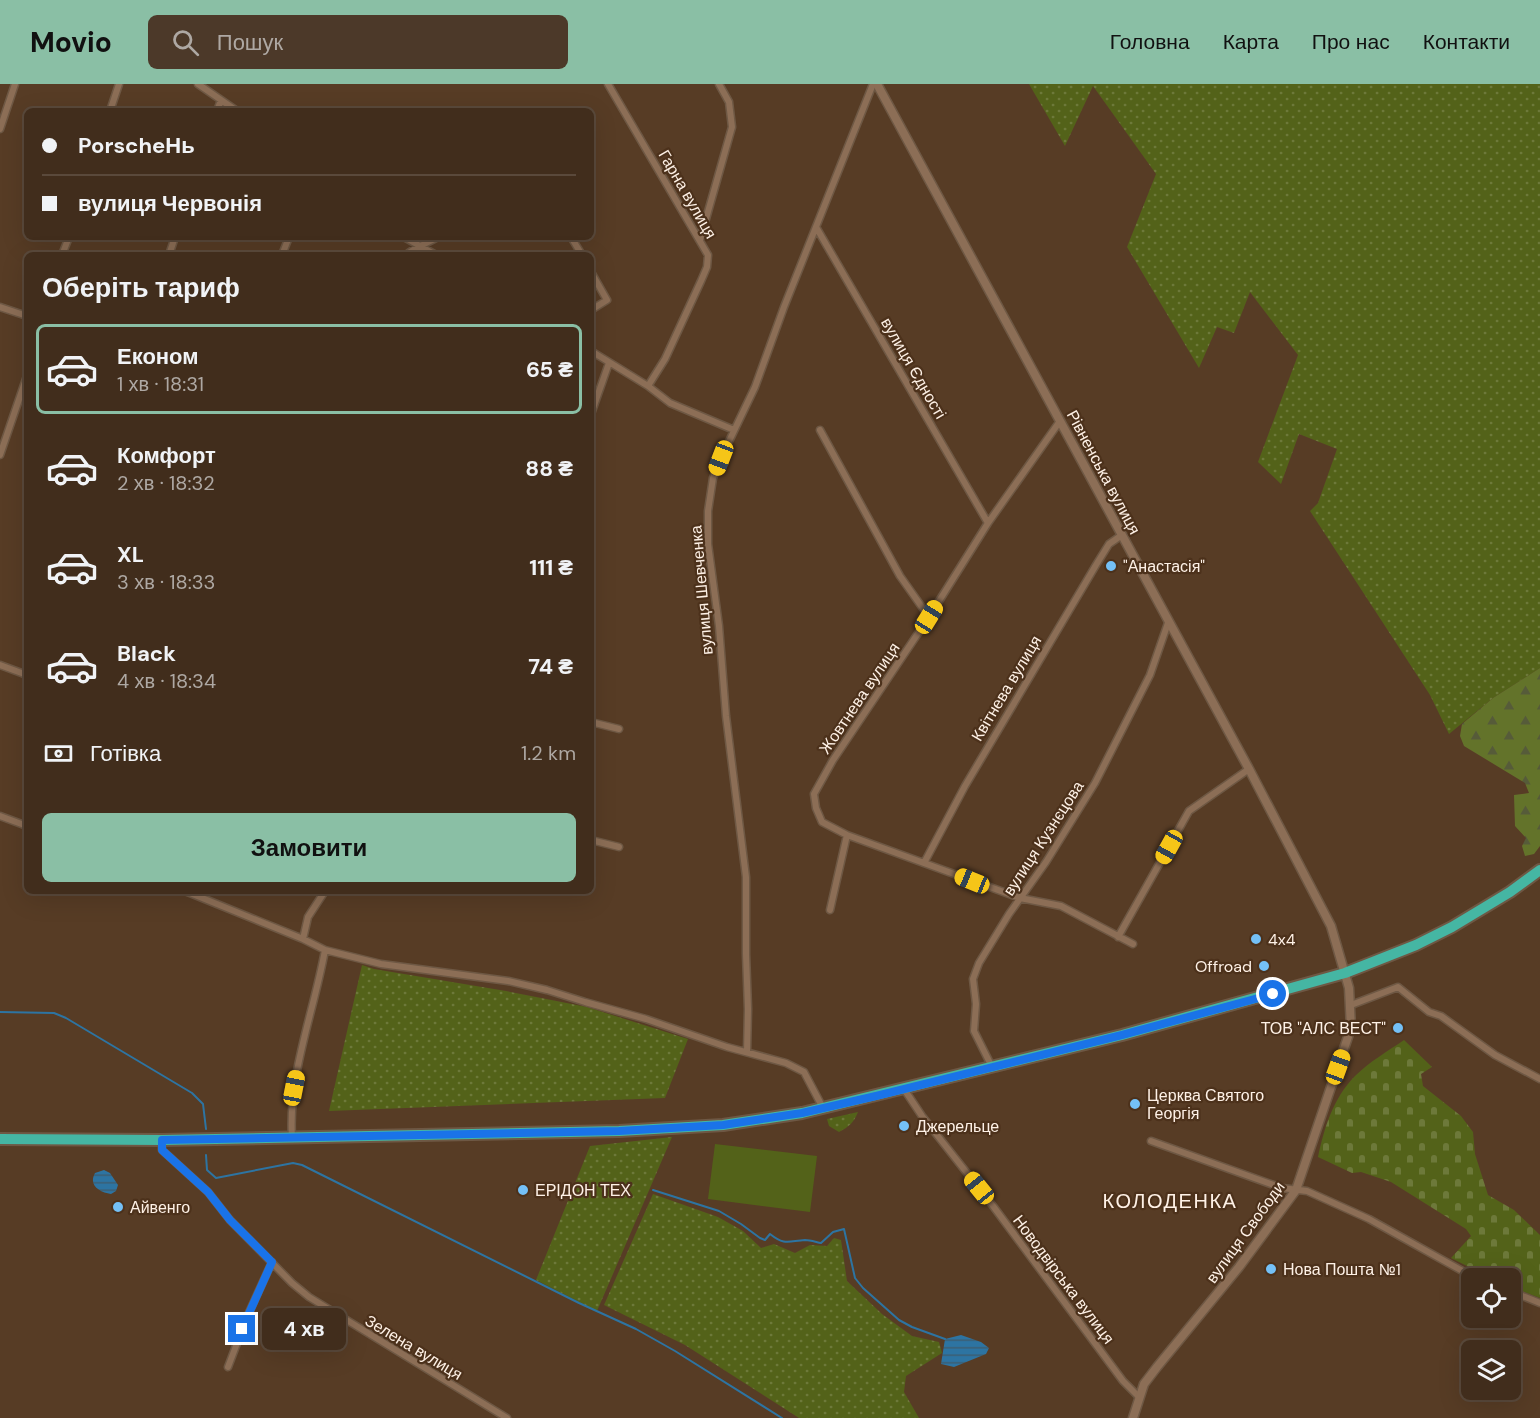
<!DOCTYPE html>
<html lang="uk">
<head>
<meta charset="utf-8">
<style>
	body { margin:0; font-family:"DM Sans",sans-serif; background:#4c3929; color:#f1f3f6; height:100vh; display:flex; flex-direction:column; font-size:22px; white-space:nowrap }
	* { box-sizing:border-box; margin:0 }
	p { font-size:20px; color:#aea8a3 }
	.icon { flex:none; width:33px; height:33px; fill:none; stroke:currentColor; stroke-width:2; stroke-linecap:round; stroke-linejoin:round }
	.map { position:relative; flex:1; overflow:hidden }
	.side { position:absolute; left:24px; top:168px; width:570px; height:642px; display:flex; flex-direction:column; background:#412d1c; border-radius:9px; box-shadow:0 6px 24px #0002,0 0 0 2px #5a493b }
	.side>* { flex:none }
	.banner { position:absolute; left:24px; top:24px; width:570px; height:132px; border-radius:9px; box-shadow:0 6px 24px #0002,0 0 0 2px #5a493b; display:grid; align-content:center; height:132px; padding:0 18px; background:#412d1c }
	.fabs { position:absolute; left:1461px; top:1184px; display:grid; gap:12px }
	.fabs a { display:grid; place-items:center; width:60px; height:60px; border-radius:9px; background:#412d1c; box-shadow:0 6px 24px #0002,0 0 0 2px #5a493b; font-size:30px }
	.end { position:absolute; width:27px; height:27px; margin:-14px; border:8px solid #1a73e8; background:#fff; box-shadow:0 0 0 3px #fff }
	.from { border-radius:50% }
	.bubble { position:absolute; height:42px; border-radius:9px; background:#412d1c; box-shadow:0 6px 24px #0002,0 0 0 2px #5a493b; font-size:20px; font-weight:700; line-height:42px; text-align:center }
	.car { position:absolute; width:18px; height:36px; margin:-18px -9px; border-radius:8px; box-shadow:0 0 4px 2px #0007; background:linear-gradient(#f5c518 24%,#345 0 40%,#f5c518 0 76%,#345 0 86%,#f5c518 0) }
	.banner b { display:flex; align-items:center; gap:21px; height:57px; font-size:22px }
	.banner b+b { border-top:2px solid #5a493b }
	.banner i { width:15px; height:15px; background:#f1f3f6 }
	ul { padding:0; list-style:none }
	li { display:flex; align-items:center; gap:18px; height:90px; margin:0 12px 9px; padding:0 6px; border:3px solid transparent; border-radius:9px }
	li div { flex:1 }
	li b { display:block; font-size:22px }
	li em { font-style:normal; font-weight:700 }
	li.current { border-color:#8abfa5 }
	li>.icon { width:54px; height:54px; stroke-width:1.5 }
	h2 { padding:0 18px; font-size:27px; line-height:72px }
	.pay { display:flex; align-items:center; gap:15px; height:66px; padding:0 18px; font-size:22px }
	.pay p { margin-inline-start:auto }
	.action { display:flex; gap:12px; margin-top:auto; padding:12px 18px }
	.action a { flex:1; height:69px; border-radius:9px; background:#8abfa5; color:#111; font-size:24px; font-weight:700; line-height:69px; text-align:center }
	header { display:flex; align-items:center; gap:36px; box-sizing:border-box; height:84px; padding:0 30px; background:#8abfa5; color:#111 }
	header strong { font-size:28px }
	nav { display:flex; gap:33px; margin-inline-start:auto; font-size:21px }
	.search { width:420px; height:54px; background:#4c3929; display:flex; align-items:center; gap:15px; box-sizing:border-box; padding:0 21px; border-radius:9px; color:#aea8a3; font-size:22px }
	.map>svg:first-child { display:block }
	.grass { fill:url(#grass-dots) }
	.forest { fill:url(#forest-firs) }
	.cemetery { fill:url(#cemetery-stones) }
	.pitch { fill:#536219 }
	.water { fill:url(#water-rules) }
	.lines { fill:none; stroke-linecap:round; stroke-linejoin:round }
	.stream { stroke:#2d74a2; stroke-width:2 }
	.street-casing { stroke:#6e5844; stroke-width:9 }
	.secondary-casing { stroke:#6e5844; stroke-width:11 }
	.highway-casing { stroke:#6e5844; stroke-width:14 }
	.street { stroke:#8c6e56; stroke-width:6 }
	.secondary { stroke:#8c6e56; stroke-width:8 }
	.highway { stroke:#45b6a3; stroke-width:10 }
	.route { stroke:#1a73e8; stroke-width:8 }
	.poi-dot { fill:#74c0f6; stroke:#4c311b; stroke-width:2 }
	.labels { text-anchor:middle; stroke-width:4.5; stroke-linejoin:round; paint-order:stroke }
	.street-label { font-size:16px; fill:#fef1e6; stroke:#4c311b }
	.poi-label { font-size:16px; fill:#fef1e6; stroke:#4c311b; text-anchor:start }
	.quarter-label { font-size:20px; letter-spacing:1.5px; fill:#fef1e6; stroke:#4c311b }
</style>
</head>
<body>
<header>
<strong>Movio</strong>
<div class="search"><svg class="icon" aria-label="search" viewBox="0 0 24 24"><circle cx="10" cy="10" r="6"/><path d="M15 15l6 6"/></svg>Пошук</div>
<nav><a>Головна</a><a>Карта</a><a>Про нас</a><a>Контакти</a></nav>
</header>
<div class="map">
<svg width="1540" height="1334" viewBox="0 0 1540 1334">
	<defs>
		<pattern id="grass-dots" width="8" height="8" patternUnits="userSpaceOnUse" patternTransform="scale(1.5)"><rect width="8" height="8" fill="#536219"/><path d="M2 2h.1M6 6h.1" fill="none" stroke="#6d793a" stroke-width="1.8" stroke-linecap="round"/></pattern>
		<pattern id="forest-firs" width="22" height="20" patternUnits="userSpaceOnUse" patternTransform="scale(1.5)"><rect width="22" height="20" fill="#63732a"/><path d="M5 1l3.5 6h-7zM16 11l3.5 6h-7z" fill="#565b39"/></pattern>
		<pattern id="cemetery-stones" width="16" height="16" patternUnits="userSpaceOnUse" patternTransform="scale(1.5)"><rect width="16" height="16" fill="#536219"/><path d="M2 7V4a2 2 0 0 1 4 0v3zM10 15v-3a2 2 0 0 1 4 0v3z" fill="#6d793a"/></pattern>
		<pattern id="water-rules" width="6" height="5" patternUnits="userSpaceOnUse" patternTransform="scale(1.5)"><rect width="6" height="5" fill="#2d74a2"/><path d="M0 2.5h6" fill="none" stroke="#3c5e74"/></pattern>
	</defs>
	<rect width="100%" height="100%" fill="#573c25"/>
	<!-- grass -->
	<path class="grass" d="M1029 0H1540V584L1493 614 1449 650 1430 611 1310 427 1318 419 1337 365 1299 350 1281 400 1258 378 1298 271 1250 208 1234 249 1217 243 1199 284 1127 163 1156 90 1093 2 1065 62Z
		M362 881 374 885 506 907 587 923 688 955 665 1014 329 1027Z
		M858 1028C854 1038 849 1043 839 1048L829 1042 827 1035Z
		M672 1053 597 1227 536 1196 590 1062Z
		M653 1110 718 1133 743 1147 761 1164 774 1160 795 1169 810 1161 827 1162 834 1154 841 1156 847 1197 882 1230 912 1252 939 1258 942 1269 906 1292 904 1308 919 1334H799L685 1261 604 1221Z"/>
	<!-- forest -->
	<path class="forest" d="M1540 584V762L1534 770 1525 772 1522 762 1526 754 1515 742 1514 711 1529 709 1525 699 1464 662 1460 652 1462 640 1493 614Z"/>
	<!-- cemetery -->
	<path class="cemetery" d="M1404 956 1432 983 1421 990 1423 1002 1461 1032 1473 1048 1475 1070 1488 1111 1514 1126 1540 1151V1214L1511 1203 1510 1194H1491L1451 1174 1471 1152 1466 1145 1391 1098 1361 1088 1352 1089 1318 1073C1324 1045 1333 1014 1355 992 1369 978 1388 967 1404 956Z"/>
	<!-- pitch -->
	<path class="pitch" d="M715 1060 817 1072 810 1128 708 1115Z"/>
	<!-- water -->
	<path class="water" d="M104 1086 110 1089 118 1101 116 1107 111 1110C100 1108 88 1102 95 1089Z
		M961 1251 981 1258 989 1264 986 1270 954 1283 941 1280 945 1255Z"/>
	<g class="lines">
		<!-- stream -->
		<path class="stream" d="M0 928 54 929 66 934 192 1009 203 1020 206 1045
			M206 1071 207 1086 216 1094 293 1079 302 1081 579 1219 636 1245 675 1267 782 1334
			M653 1106 719 1127 741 1140 760 1154 765 1156 770 1150C785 1162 789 1157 805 1156 810 1156 816 1158 821 1159L833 1148 844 1145 855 1194 863 1204 899 1236 912 1243 945 1255"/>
		<!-- street casing -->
		<g class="street-casing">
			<path id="street" d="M198 0 237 27
				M608 0 708 171 707 183 701 197 665 275 648 302
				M110 27 119 0
				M217 27 221 16
				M0 45 15 0
				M816 143 988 439
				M404 153 436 171
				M571 153 582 171
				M700 156 732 43 729 18 719 0
				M62 171 69 153
				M169 171 175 153
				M282 171 289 153
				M406 171C415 163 428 159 438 153
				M591 188 607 216 591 226
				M0 223 27 232
				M591 267 648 302 670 319 734 346
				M591 330 609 279
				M1060 337 988 439 929 533 833 676 814 710 816 724 822 738 847 751 1020 814 1061 822 1133 860
				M820 346 900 492 929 533
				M0 371 27 292
				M0 581 27 591
				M591 638 619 645
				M0 732 27 742
				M591 756 619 763
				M924 779 965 702 1096 481 1109 460 1122 451
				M185 807 303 855 325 866 381 880 508 897 547 906 585 918 646 935 727 963 786 979 804 988 823 1024
				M830 826 847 751
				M1118 853 1189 727 1249 685
				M303 855 308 833 325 807
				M1351 921 1398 903 1429 928 1441 932 1495 971 1540 995
				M747 968 748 925 746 870V793L726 632 719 542 708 460V427L713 394 721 374 755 303 784 223 873 0
				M992 983 974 947 976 920 973 895 979 879 1009 830 1046 778 1095 699 1150 591 1168 539
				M904 1005 922 1032 993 1122 1123 1297 1139 1313
				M292 1054C288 990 314 928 325 866
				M162 1056V1066L208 1108 230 1136 292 1199 309 1213 507 1334
				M1151 1057 1282 1104 1307 1107 1369 1135 1475 1194
				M1510 1207 1540 1219
				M228 1283 247 1233 272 1178"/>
		</g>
		<!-- secondary casing -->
		<g class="secondary-casing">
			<path id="secondary" d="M877 0 1249 685 1331 842 1349 904 1351 944 1296 1106 1239 1183 1157 1283 1144 1300 1133 1334"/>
		</g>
		<!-- highway casing -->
		<g class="highway-casing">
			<path id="highway" d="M0 1055 162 1056 619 1047 723 1041 802 1029 1122 951 1345 889 1416 861 1452 843 1510 808 1540 786"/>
		</g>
		<!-- street -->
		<use href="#street" class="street"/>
		<!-- secondary -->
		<use href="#secondary" class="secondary"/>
		<!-- highway -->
		<use href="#highway" class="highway"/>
	</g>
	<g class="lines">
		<!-- route -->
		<path class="route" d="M242 1245 272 1178 230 1136 208 1108 162 1066V1056L619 1047 723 1041 802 1029 876 1012 1122 951 1273 910"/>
	</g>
	<!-- markers -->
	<g class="poi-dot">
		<circle cx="1111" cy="482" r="6"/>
		<circle cx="1256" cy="855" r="6"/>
		<circle cx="1264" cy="882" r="6"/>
		<circle cx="1398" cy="944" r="6"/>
		<circle cx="1135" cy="1020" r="6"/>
		<circle cx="904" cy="1042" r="6"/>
		<circle cx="523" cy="1106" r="6"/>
		<circle cx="118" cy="1123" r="6"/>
		<circle cx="1271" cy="1185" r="6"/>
	</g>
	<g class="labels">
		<!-- street labels -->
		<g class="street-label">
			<text transform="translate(688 110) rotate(60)" y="6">Гарна вулиця</text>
			<text transform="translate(914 284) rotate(60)" y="6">вулиця Єдності</text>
			<text transform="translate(1104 388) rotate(62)" y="6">Рівненська вулиця</text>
			<text transform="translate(701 506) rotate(-95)" y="6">вулиця Шевченка</text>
			<text transform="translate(1006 604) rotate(-59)" y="6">Квітнева вулиця</text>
			<text transform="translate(859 614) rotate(-56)" y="6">Жовтнева вулиця</text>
			<text transform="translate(1043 754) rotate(-57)" y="6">вулиця Кузнєцова</text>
			<text transform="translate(1245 1148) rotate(-54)" y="6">вулиця Свободи</text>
			<text transform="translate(1064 1195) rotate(53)" y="6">Новодвірська вулиця</text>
			<text transform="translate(414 1263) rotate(31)" y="6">Зелена вулиця</text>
		</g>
		<!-- poi labels -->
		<g class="poi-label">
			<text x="1123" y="488">"Анастасія"</text>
			<text x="1268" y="861">4x4</text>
			<text x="1252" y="888" text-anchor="end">Offroad</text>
			<text x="1386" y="950" text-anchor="end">ТОВ "АЛС ВЕСТ"</text>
			<text x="1147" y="1017">Церква Святого<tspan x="1147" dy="18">Георгія</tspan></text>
			<text x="916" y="1048">Джерельце</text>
			<text x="535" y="1112">ЕРІДОН ТЕХ</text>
			<text x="130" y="1129">Айвенго</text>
			<text x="1283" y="1191">Нова Пошта №1</text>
		</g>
		<!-- quarter labels -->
		<g class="quarter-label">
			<text x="1170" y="1124">КОЛОДЕНКА</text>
		</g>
	</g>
</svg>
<div class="fabs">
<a><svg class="icon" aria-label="locate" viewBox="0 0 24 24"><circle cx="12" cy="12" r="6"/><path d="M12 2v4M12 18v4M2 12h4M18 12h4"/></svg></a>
<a><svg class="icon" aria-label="layers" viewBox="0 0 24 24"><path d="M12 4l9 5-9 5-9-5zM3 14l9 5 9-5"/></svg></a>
</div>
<i class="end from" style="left:1273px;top:910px"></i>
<i class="end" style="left:242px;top:1245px"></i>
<div class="bubble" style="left:262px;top:1224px;width:84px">4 хв</div>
<i class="car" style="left:721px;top:374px;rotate:201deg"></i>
<i class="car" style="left:929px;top:533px;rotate:32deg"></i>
<i class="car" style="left:1169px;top:763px;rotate:209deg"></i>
<i class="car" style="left:972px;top:797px;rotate:292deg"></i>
<i class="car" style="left:1338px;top:983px;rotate:20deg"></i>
<i class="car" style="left:294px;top:1004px;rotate:11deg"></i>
<i class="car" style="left:979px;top:1104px;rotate:321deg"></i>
<div class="banner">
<b><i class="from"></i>PorscheНь</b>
<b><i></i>вулиця Червонія</b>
</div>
<section class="side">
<h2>Оберіть тариф</h2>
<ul>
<li class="current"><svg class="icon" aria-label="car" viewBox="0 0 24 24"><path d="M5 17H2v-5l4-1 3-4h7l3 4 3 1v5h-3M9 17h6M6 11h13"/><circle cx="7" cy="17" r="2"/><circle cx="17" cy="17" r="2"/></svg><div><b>Економ</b><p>1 хв · 18:31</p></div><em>65 ₴</em></li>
<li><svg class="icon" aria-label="car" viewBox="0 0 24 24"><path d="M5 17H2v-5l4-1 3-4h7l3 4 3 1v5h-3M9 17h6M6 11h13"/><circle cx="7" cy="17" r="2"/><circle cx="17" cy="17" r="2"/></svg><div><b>Комфорт</b><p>2 хв · 18:32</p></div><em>88 ₴</em></li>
<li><svg class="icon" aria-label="car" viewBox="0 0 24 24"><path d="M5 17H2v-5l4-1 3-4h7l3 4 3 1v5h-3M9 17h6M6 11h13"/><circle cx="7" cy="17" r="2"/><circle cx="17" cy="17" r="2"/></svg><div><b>XL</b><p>3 хв · 18:33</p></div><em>111 ₴</em></li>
<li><svg class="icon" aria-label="car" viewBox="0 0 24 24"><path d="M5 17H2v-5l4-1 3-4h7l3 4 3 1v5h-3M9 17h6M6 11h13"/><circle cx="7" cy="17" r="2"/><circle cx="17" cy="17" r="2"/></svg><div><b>Black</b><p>4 хв · 18:34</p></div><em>74 ₴</em></li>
</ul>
<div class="pay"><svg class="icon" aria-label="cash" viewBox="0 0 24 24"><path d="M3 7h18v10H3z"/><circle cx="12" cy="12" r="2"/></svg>Готівка<p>1.2 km</p></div>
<div class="action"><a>Замовити</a></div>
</section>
</div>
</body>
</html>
